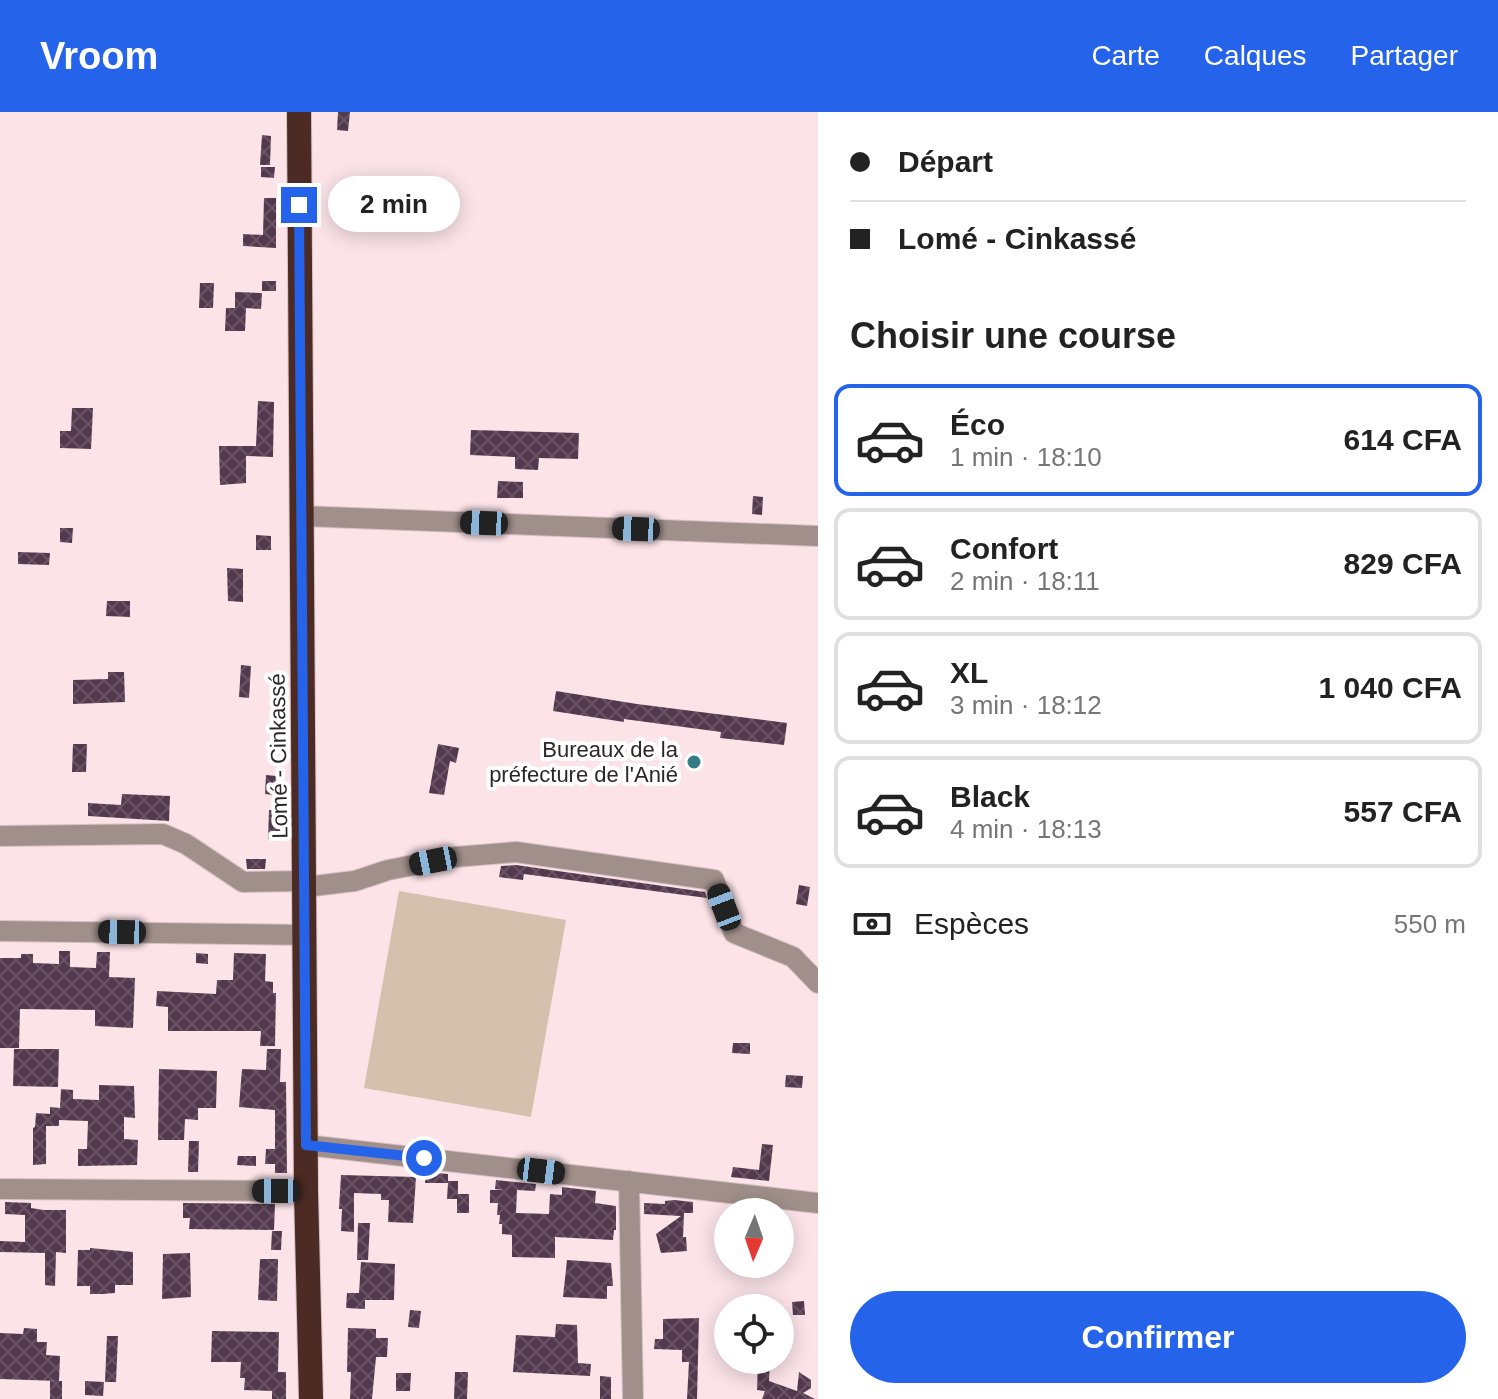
<!DOCTYPE html>
<html lang="fr">
<head>
<meta charset="utf-8">
<style>
	body { margin:0; font-family:Arial,sans-serif; background:#f6f6f6; color:#222; height:100vh; display:flex; flex-direction:column; font-size:30px; white-space:nowrap }
	* { box-sizing:border-box; margin:0 }
	p { font-size:26px; color:#767676 }
	.icon { flex:none; width:44px; height:44px; fill:none; stroke:currentColor; stroke-width:2; stroke-linecap:round; stroke-linejoin:round }
	.map { position:relative; flex:1; overflow:hidden }
	.panel { display:flex; flex-direction:column; background:#fff; width:680px }
	.panel>* { flex:none }
	.banner { display:grid; align-content:center; height:176px; padding:0 32px; background:#fff }
	.needle { width:52px; rotate:182deg }
	.tools { position:absolute; left:714px; top:1086px; display:grid; gap:16px }
	.tools a { display:grid; place-items:center; width:80px; height:80px; border-radius:50%; background:#fff; box-shadow:0 4px 20px #0003; font-size:40px }
	.end { position:absolute; width:36px; height:36px; margin:-18px; border:10px solid #2563eb; background:#fff; box-shadow:0 0 0 4px #fff }
	.from { border-radius:50% }
	.bubble { position:absolute; height:56px; border-radius:28px; background:#fff; box-shadow:0 4px 20px #0003; font-size:26px; font-weight:600; line-height:56px; text-align:center }
	.car { position:absolute; width:24px; height:48px; margin:-24px -12px; border-radius:10px; box-shadow:0 0 6px 2px #0007; background:linear-gradient(#222 24%,#8ab4d8 0 40%,#222 0 76%,#8ab4d8 0 86%,#222 0) }
	.banner b { display:flex; align-items:center; gap:28px; height:76px; font-size:30px }
	.banner b+b { border-top:2px solid #e0e0e0 }
	.banner i { width:20px; height:20px; background:#222 }
	ul { padding:0; list-style:none }
	li { display:flex; align-items:center; gap:24px; height:112px; margin:0 16px 12px; padding:0 16px; border:4px solid #e0e0e0; border-radius:16px }
	li div { flex:1 }
	li b { display:block; font-size:30px }
	li em { font-style:normal; font-weight:600 }
	li.selected { border-color:#2563eb }
	li>.icon { width:72px; height:72px; stroke-width:1.5 }
	h2 { padding:0 32px; font-size:36px; line-height:96px }
	.pay { display:flex; align-items:center; gap:20px; height:88px; padding:0 32px; font-size:30px }
	.pay p { margin-inline-start:auto }
	.button { display:flex; gap:16px; margin-top:auto; padding:16px 32px }
	.button a { flex:1; height:92px; border-radius:48px; background:#2563eb; color:#fff; font-size:32px; font-weight:600; line-height:92px; text-align:center }
	header { display:flex; align-items:center; gap:48px; box-sizing:border-box; height:112px; padding:0 40px; background:#2563eb; color:#fff }
	header strong { font-size:38px }
	nav { display:flex; gap:44px; margin-inline-start:auto; font-size:28px }
	main { display:flex; flex:1; min-height:0 }
	.map>svg:first-child { display:block }
	.pitch { fill:#d4c0ac }
	.building { fill:url(#building-cross-hatch) }
	.lines { fill:none; stroke-linecap:round; stroke-linejoin:round }
	.minor-casing { stroke:#d6c1c5; stroke-width:22 }
	.highway-casing { stroke:#d6c1c5; stroke-width:26 }
	.minor { stroke:#a08f8a; stroke-width:20 }
	.highway { stroke:#4b2b23; stroke-width:24 }
	.route { stroke:#2563eb; stroke-width:10 }
	.poi-dot { fill:#347b86; stroke:#fff; stroke-width:3 }
	.labels { text-anchor:middle; stroke-width:8; stroke-linejoin:round; paint-order:stroke }
	.poi-label { font-size:22px; fill:#2f2527; stroke:#fff; text-anchor:end }
	.street-label { font-size:22px; fill:#2f2527; stroke:#fff }
</style>
</head>
<body>
<header>
<strong>Vroom</strong>
<nav><a>Carte</a><a>Calques</a><a>Partager</a></nav>
</header>
<main>
<div class="map">
<svg width="818" height="1287" viewBox="0 0 818 1287">
	<defs>
		<pattern id="building-cross-hatch" width="8" height="8" patternUnits="userSpaceOnUse" patternTransform="scale(2)"><rect width="8" height="8" fill="#53394e"/><path d="M0 0l8 8M0 8l8-8" fill="none" stroke="#695464"/></pattern>
	</defs>
	<rect width="100%" height="100%" fill="#fbe3e8"/>
	<!-- pitch -->
	<path class="pitch" d="M399 779 566 808 531 1005 364 976Z"/>
	<!-- building -->
	<path class="building" d="M338 0H350L348 19 337 18Z
		M262 23 271 24 270 53H260Z
		M261 55H275L274 66 261 65Z
		M264 86H276V136L243 134V122L263 123Z
		M262 169H276V179H262Z
		M200 171H214L213 196H199Z
		M235 180 262 181 261 197 246 196 245 219H225L226 196H235Z
		M258 289 274 290 273 345 246 344V371L220 373 219 334H256Z
		M72 296H93L91 337 60 336V319H71Z
		M471 318 579 321 578 347 539 346 538 358 515 357V345L470 343Z
		M498 369 523 370V386H497Z
		M753 384 763 385 762 403 752 402Z
		M60 416H73L72 431 60 430Z
		M256 423 271 424V438H256Z
		M18 440 50 441 49 453 18 452Z
		M227 456 243 457V490L228 489Z
		M107 489H130V505L106 504Z
		M241 553 251 554 249 586 239 585Z
		M108 560H124L125 590 73 592V568L108 567Z
		M556 579 637 592 787 611 784 633 720 626 721 620 624 607V610L553 599Z
		M73 632H87L86 660H72Z
		M438 632 459 636 456 651 450 649 444 683 429 681Z
		M266 663 276 664 275 683 265 682Z
		M122 682 170 684 169 709 88 704V691L121 693Z
		M269 698 282 699 279 728 268 727Z
		M246 747H266L265 757H247Z
		M516 753 705 780 707 786 524 762 523 768 499 765 501 754Z
		M799 773 810 775 807 794 796 792Z
		M59 839H70V855L96 856 97 840H110L109 865 135 866 133 916 95 914V898L20 897 19 936H0V846H21V842H33V851L59 852Z
		M196 841 208 842V852L196 851Z
		M234 841 266 842 265 869 273 870V881H276L275 934H260L261 919H168V895L156 894 157 879 216 882 217 868H233Z
		M733 931H750V942L732 941Z
		M14 937H59L58 975 13 974Z
		M267 937H281L280 970H286L287 1061H275V1052H265L266 1037H275V998L239 995 242 957 266 958Z
		M159 957 217 959 216 996H198V1008L185 1007 184 1028H158Z
		M786 963 803 964 802 976 785 975Z
		M99 973 134 974 135 1006 124 1005V1027L138 1028 137 1053 78 1054V1037H87L88 1009 59 1008V1014H46V1052L33 1053V1016L35 1015 36 1001 50 1002V995L60 996 61 977 73 978V987L99 988Z
		M189 1029H199L198 1060H188Z
		M762 1032 773 1033 769 1069 731 1065 733 1055 759 1058Z
		M238 1044H256V1054L237 1053Z
		M426 1060 448 1062V1069H458V1082H469V1101H457V1087H447L448 1071H425Z
		M341 1063 416 1065 413 1111 388 1110 389 1088H381V1082L354 1081V1120L341 1119 342 1097H339Z
		M496 1068 536 1072 535 1079 517 1078 516 1101 549 1102 550 1082 562 1083V1075L596 1079 595 1091 616 1094V1118H614L613 1128 555 1125V1146L512 1145V1123L502 1122V1112H499L500 1103H497L498 1091H490V1078H503L495 1077Z
		M674 1088 693 1090V1101H684L683 1125H686L687 1139 661 1141 656 1122 681 1104 644 1102V1091L665 1092V1089Z
		M5 1090 31 1091V1096L44 1098H66V1141L56 1140 55 1174 45 1173V1141L0 1140V1129L25 1130V1103L5 1102Z
		M183 1091 275 1092 274 1118 189 1117 190 1106H183Z
		M358 1111H370L368 1148H357Z
		M272 1119H282L281 1138H271Z
		M90 1136 133 1140V1173H115V1181L102 1182H90V1174H77L78 1138H90Z
		M190 1141 191 1185 162 1187 163 1142Z
		M260 1147H278L277 1189 258 1188Z
		M567 1148 611 1151 613 1174H607V1187L563 1185Z
		M361 1150 395 1152 394 1188H365V1197L346 1196 347 1181H359Z
		M804 1189 805 1203H793L792 1190Z
		M410 1198 421 1199 419 1216 408 1215Z
		M699 1206 697 1287H687L689 1250H682V1238L654 1237 655 1227H663V1207Z
		M556 1212 577 1213 578 1251 591 1252 590 1264 513 1260 516 1223 555 1225Z
		M24 1216 37 1217V1230H47L46 1243 60 1244 59 1269 0 1267V1221L23 1222Z
		M348 1216 376 1217V1226H388L387 1245H376L372 1287H350L351 1260H347Z
		M212 1219 279 1220 278 1260H286V1287H272V1279L244 1278 245 1266H240L241 1250H211Z
		M107 1224H118L116 1270H105Z
		M758 1248H770L769 1269 797 1279 799 1260 811 1268V1276L803 1281 815 1287H762L765 1279 757 1278Z
		M455 1260H468L467 1287H454Z
		M396 1261H411L410 1279H396Z
		M600 1264 611 1265V1287H600Z
		M50 1269H62V1287H50Z
		M85 1269 104 1270 103 1284 85 1283Z"/>
	<g class="lines">
		<!-- minor casing -->
		<g class="minor-casing">
			<path id="minor" d="M302 404 818 424
				M0 724 163 722 186 732 243 770 305 769
				M305 775 355 769 388 758 455 745 516 740 714 768 734 821 793 845 818 871
				M0 819 305 823
				M306 1033 818 1091
				M629 1069 633 1287
				M0 1077 306 1079"/>
		</g>
		<!-- highway casing -->
		<g class="highway-casing">
			<path id="highway" d="M299 0 306 1079 311 1287"/>
		</g>
		<!-- minor -->
		<use href="#minor" class="minor"/>
		<!-- highway -->
		<use href="#highway" class="highway"/>
	</g>
	<g class="lines">
		<!-- route -->
		<path class="route" d="M299 93 306 1033 424 1046"/>
	</g>
	<!-- markers -->
	<circle class="poi-dot" cx="694" cy="650" r="8"/>
	<g class="labels">
		<!-- poi labels -->
		<g class="poi-label">
			<text x="678" y="645">Bureaux de la<tspan x="678" dy="25">préfecture de l'Anié</tspan></text>
		</g>
		<!-- street labels -->
		<g class="street-label">
			<text transform="translate(278 644) rotate(-91)" y="8">Lomé - Cinkassé</text>
		</g>
	</g>
</svg>
<div class="tools">
<a><svg class="needle" viewBox="-14 -14 28 28"><path d="M0-13l5 13h-10z" fill="#e53935"/><path d="M0 13l5-13h-10z" fill="#767676"/></svg></a>
<a><svg class="icon" aria-label="locate" viewBox="0 0 24 24"><circle cx="12" cy="12" r="6"/><path d="M12 2v4M12 18v4M2 12h4M18 12h4"/></svg></a>
</div>
<i class="end from" style="left:424px;top:1046px"></i>
<i class="end" style="left:299px;top:93px"></i>
<div class="bubble" style="left:328px;top:64px;width:132px">2 min</div>
<i class="car" style="left:484px;top:411px;rotate:272deg"></i>
<i class="car" style="left:636px;top:417px;rotate:272deg"></i>
<i class="car" style="left:433px;top:749px;rotate:259deg"></i>
<i class="car" style="left:724px;top:795px;rotate:339deg"></i>
<i class="car" style="left:122px;top:820px;rotate:271deg"></i>
<i class="car" style="left:541px;top:1059px;rotate:97deg"></i>
<i class="car" style="left:276px;top:1079px;rotate:270deg"></i>
</div>
<section class="panel">
<div class="banner">
<b><i class="from"></i>Départ</b>
<b><i></i>Lomé - Cinkassé</b>
</div>
<h2>Choisir une course</h2>
<ul>
<li class="selected"><svg class="icon" aria-label="car" viewBox="0 0 24 24"><path d="M5 17H2v-5l4-1 3-4h7l3 4 3 1v5h-3M9 17h6M6 11h13"/><circle cx="7" cy="17" r="2"/><circle cx="17" cy="17" r="2"/></svg><div><b>Éco</b><p>1 min · 18:10</p></div><em>614 CFA</em></li>
<li><svg class="icon" aria-label="car" viewBox="0 0 24 24"><path d="M5 17H2v-5l4-1 3-4h7l3 4 3 1v5h-3M9 17h6M6 11h13"/><circle cx="7" cy="17" r="2"/><circle cx="17" cy="17" r="2"/></svg><div><b>Confort</b><p>2 min · 18:11</p></div><em>829 CFA</em></li>
<li><svg class="icon" aria-label="car" viewBox="0 0 24 24"><path d="M5 17H2v-5l4-1 3-4h7l3 4 3 1v5h-3M9 17h6M6 11h13"/><circle cx="7" cy="17" r="2"/><circle cx="17" cy="17" r="2"/></svg><div><b>XL</b><p>3 min · 18:12</p></div><em>1 040 CFA</em></li>
<li><svg class="icon" aria-label="car" viewBox="0 0 24 24"><path d="M5 17H2v-5l4-1 3-4h7l3 4 3 1v5h-3M9 17h6M6 11h13"/><circle cx="7" cy="17" r="2"/><circle cx="17" cy="17" r="2"/></svg><div><b>Black</b><p>4 min · 18:13</p></div><em>557 CFA</em></li>
</ul>
<div class="pay"><svg class="icon" aria-label="cash" viewBox="0 0 24 24"><path d="M3 7h18v10H3z"/><circle cx="12" cy="12" r="2"/></svg>Espèces<p>550 m</p></div>
<div class="button"><a>Confirmer</a></div>
</section>
</main>
</body>
</html>
